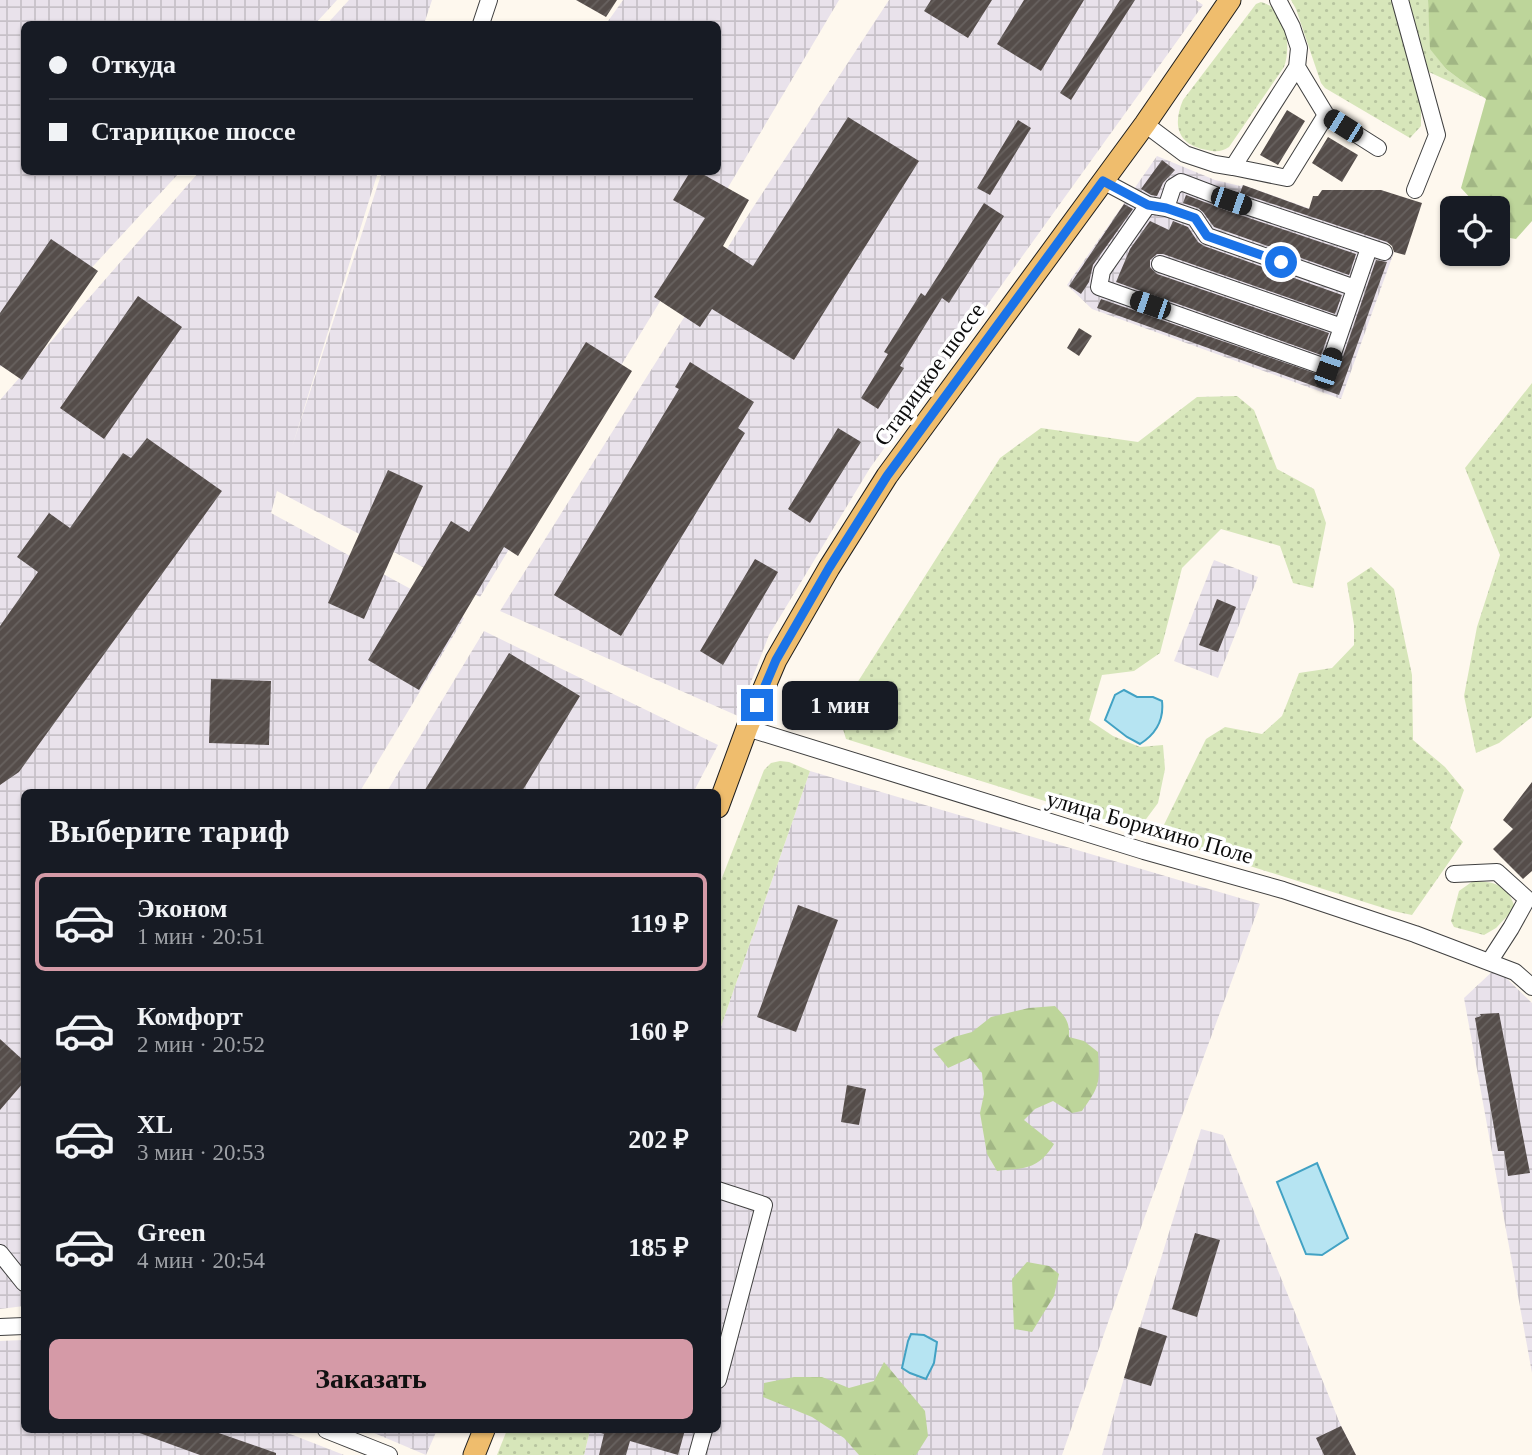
<!DOCTYPE html>
<html lang="ru">
<head>
<meta charset="utf-8">
<style>
	body { margin:0; font-family:Georgia,serif; background:#242831; color:#f1f3f6; height:100vh; display:flex; flex-direction:column; font-size:26px; white-space:nowrap }
	* { box-sizing:border-box; margin:0 }
	p { font-size:23px; color:#9ea1a6 }
	.icon { flex:none; width:38px; height:38px; fill:none; stroke:currentColor; stroke-width:2; stroke-linecap:round; stroke-linejoin:round }
	.map { position:relative; flex:1; overflow:hidden }
	.panel { position:absolute; left:21px; top:789px; width:700px; height:644px; display:flex; flex-direction:column; background:#171b24; border-radius:10px; box-shadow:0 2px 5px #0004 }
	.panel>* { flex:none }
	.guide { position:absolute; left:21px; top:21px; width:700px; height:154px; border-radius:10px; box-shadow:0 2px 5px #0004; display:grid; align-content:center; height:154px; padding:0 28px; background:#171b24 }
	.buttons { position:absolute; left:1440px; top:196px; display:grid; gap:14px }
	.buttons a { display:grid; place-items:center; width:70px; height:70px; border-radius:10px; background:#171b24; box-shadow:0 2px 5px #0004; font-size:35px }
	.end { position:absolute; width:32px; height:32px; margin:-16px; border:9px solid #1a73e8; background:#fff; box-shadow:0 0 0 4px #fff }
	.from { border-radius:50% }
	.bubble { position:absolute; height:49px; border-radius:10px; background:#171b24; box-shadow:0 2px 5px #0004; font-size:23px; font-weight:600; line-height:49px; text-align:center }
	.car { position:absolute; width:21px; height:42px; margin:-21px -10px; border-radius:9px; box-shadow:0 0 5px 2px #0007; background:linear-gradient(#222 24%,#8ab4d8 0 40%,#222 0 76%,#8ab4d8 0 86%,#222 0) }
	.guide b { display:flex; align-items:center; gap:24px; height:66px; font-size:26px }
	.guide b+b { border-top:2px solid #363941 }
	.guide i { width:18px; height:18px; background:#f1f3f6 }
	ul { padding:0; list-style:none }
	li { display:flex; align-items:center; gap:21px; height:98px; margin:0 14px 10px; padding:0 14px; border:4px solid transparent; border-radius:10px }
	li div { flex:1 }
	li b { display:block; font-size:26px }
	li em { font-style:normal; font-weight:600 }
	li.active { border-color:#d59aa7 }
	li>.icon { width:63px; height:63px; stroke-width:1.5 }
	h2 { padding:0 28px; font-size:32px; line-height:84px }
	.primary-button { display:flex; gap:14px; margin-top:auto; padding:14px 28px }
	.primary-button a { flex:1; height:80px; border-radius:10px; background:#d59aa7; color:#111; font-size:28px; font-weight:600; line-height:80px; text-align:center }
	.map>svg:first-child { display:block }
	.industrial { fill:url(#industrial-grid) }
	.grass { fill:url(#grass-dots) }
	.forest { fill:url(#forest-firs) }
	.water { fill:#b6e4f2; stroke:#42a2c4; stroke-width:2 }
	.building { fill:url(#building-hatch) }
	.lines { fill:none; stroke-linecap:round; stroke-linejoin:round }
	.minor-casing { stroke:#404040; stroke-width:18 }
	.major-casing { stroke:#1e1e1e; stroke-width:23 }
	.minor { stroke:#fff; stroke-width:16 }
	.major { stroke:#efbd6d; stroke-width:21 }
	.route { stroke:#1a73e8; stroke-width:9 }
	.labels { text-anchor:middle; stroke-width:7; stroke-linejoin:round; paint-order:stroke }
	.street-label { font-size:23px; fill:#0d0d0d; stroke:#fff }
</style>
</head>
<body>
<div class="map">
<svg width="1532" height="1455" viewBox="0 0 1532 1455">
	<defs>
		<pattern id="industrial-grid" width="8" height="8" patternUnits="userSpaceOnUse" patternTransform="scale(1.75)"><rect width="8" height="8" fill="#e9e2eb"/><path d="M0 4h8M4 0v8" fill="none" stroke="#c7c1c8"/></pattern>
		<pattern id="grass-dots" width="8" height="8" patternUnits="userSpaceOnUse" patternTransform="scale(1.75)"><rect width="8" height="8" fill="#d7e6ba"/><path d="M2 2h.1M6 6h.1" fill="none" stroke="#b7c49f" stroke-width="1.8" stroke-linecap="round"/></pattern>
		<pattern id="forest-firs" width="22" height="20" patternUnits="userSpaceOnUse" patternTransform="scale(1.75)"><rect width="22" height="20" fill="#bdd59a"/><path d="M5 1l3.5 6h-7zM16 11l3.5 6h-7z" fill="#a1b684"/></pattern>
		<pattern id="building-hatch" width="6" height="6" patternUnits="userSpaceOnUse" patternTransform="scale(1.75)"><rect width="6" height="6" fill="#554d4a"/><path d="M-1 1l2-2M0 6l6-6M5 7l2-2" fill="none" stroke="#686260"/></pattern>
	</defs>
	<rect width="100%" height="100%" fill="#fef8ee"/>
	<!-- industrial -->
	<path class="industrial" d="M0 0H337L315 24H24V172H180L0 367Z
		M349 0H432L424 24H327Z
		M623 0H839L681 267 480 597 277 491 271 513 464 618 359 793H24V1306L0 1309V400L199 172H378L292 447 382 172H718V24H606Z
		M889 0H1196L1203 5 870 468 769 635 738 716 500 611 752 209Z
		M1157 156 1215 180 1240 186 1243 185 1389 237 1386 249 1394 252 1341 399 1092 309 1067 285Z
		M1214 560 1258 577 1218 678 1174 661Z
		M484 631 718 745 693 793H386Z
		M810 771 1260 904 1144 1219 1062 1455H584L590 1430H718V1035Z
		M1496 968 1532 1003V1373L1464 998Z
		M1201 1129 1223 1135 1341 1426 1356 1455H1102L1124 1378Z
		M24 1340V1430H280L344 1455H0V1341Z
		M367 1430H437L426 1455Z"/>
	<!-- grass -->
	<path class="grass" d="M1291 0H1393L1421 103V126L1410 138 1325 88 1321 83 1296 9Z
		M1408 0H1428L1431 49 1446 69 1485 98 1429 72 1422 57Z
		M1261 2C1267 4 1272 6 1276 11 1288 22 1290 52 1284 67L1229 147C1221 152 1216 152 1207 150 1178 145 1172 126 1183 100L1256 4Z
		M1532 383V717L1499 743 1476 753 1464 696 1477 627 1500 555 1465 468Z
		M1237 396 1254 410 1277 469 1314 489 1326 523 1313 588 1293 583 1280 546 1221 529 1182 568 1160 653 1134 671 1102 675 1089 720 1113 736 1140 747 1163 745 1165 769 1158 803 1138 830 846 739 838 713 1000 458 1041 428 1138 442 1197 397Z
		M1371 567 1394 589 1412 675 1413 740 1445 767 1464 790 1450 828 1463 842 1412 915 1393 911 1158 837 1206 739 1225 727 1262 734 1282 716 1299 673 1332 668 1354 645V625L1347 583Z
		M780 761 789 762 810 771 718 1035V888L764 770 771 763Z
		M1473 881C1496 882 1508 884 1515 908L1496 928 1484 935 1454 927 1451 921 1459 891Z
		M507 1430H590L584 1455H497Z"/>
	<!-- forest -->
	<path class="forest" d="M1428 0H1532V221L1516 239 1498 236V223L1502 209 1460 208 1473 201 1461 188 1486 99 1446 69 1430 49Z
		M1055 1006C1065 1016 1070 1022 1069 1037L1084 1041 1098 1052C1100 1083 1100 1086 1082 1111L1072 1113 1053 1101 1035 1109 1024 1120 1054 1144C1038 1170 1025 1168 997 1171L987 1154 980 1113 984 1094 982 1073 970 1058 948 1068 933 1049 954 1037 972 1032 991 1017 1029 1008Z
		M1027 1262 1049 1266 1059 1274 1054 1296 1032 1332 1014 1329 1012 1279Z
		M884 1362 925 1411 928 1436 916 1455H859L844 1438 812 1417 763 1397 764 1383 794 1377H822L849 1388 874 1381Z"/>
	<!-- water -->
	<path class="water" d="M1124 690 1137 697H1153L1162 701C1164 719 1156 734 1140 744L1127 737 1105 720 1115 695Z
		M1317 1163 1348 1238 1322 1255 1306 1254 1277 1182Z
		M911 1334 924 1335 937 1342 934 1363 926 1379 910 1373 902 1368 908 1341Z"/>
	<!-- building -->
	<path class="building" d="M576 0H617L606 17Z
		M931 0H992L968 38 924 11Z
		M1024 0H1084L1041 71 997 44Z
		M1120 0H1135L1071 100 1060 93Z
		M1287 110 1305 121 1278 165 1260 155Z
		M848 117 919 161 794 360 712 309 700 327 654 297 705 218 673 200 690 172H699L749 200 723 246 753 266Z
		M1018 120 1031 128 990 195 977 188Z
		M1328 137 1358 155 1342 182 1312 163Z
		M1162 160 1175 170 1163 183 1157 196 1151 195 1141 189Z
		M1243 185 1309 209 1313 196H1318L1322 190H1381L1422 203 1405 255 1394 252 1392 246 1387 242 1240 193Z
		M1186 195 1228 211 1356 254 1349 275 1214 227 1203 212 1198 208 1183 203Z
		M984 203 1004 216 949 303 942 298 900 366 904 368 878 409 861 398 888 354 884 352 921 293 925 296Z
		M1124 204 1133 209 1093 265 1089 282 1081 294 1069 286Z
		M1150 221 1169 230 1173 221 1188 227 1198 242 1204 246 1342 295 1335 314 1163 254H1157L1150 260V267L1157 274 1329 333 1321 355 1116 282 1130 249Z
		M51 239 98 271 22 380 0 365V313Z
		M1376 260 1387 262 1339 395 1097 308 1101 299 1329 378 1334 376 1338 371Z
		M138 296 182 327 104 439 60 408Z
		M1079 328 1092 336 1079 356 1067 348Z
		M586 342 632 371 518 556 504 547 419 690 368 660 451 521 469 532Z
		M690 362 754 402 738 428 745 433 621 636 554 595 679 389 675 387Z
		M838 428 861 442 810 523 788 509Z
		M147 438 222 491 19 772 0 785V626L38 572 17 557 49 513 70 528 123 453 131 458Z
		M388 470 423 486 364 619 328 603Z
		M755 559 778 572 723 665 700 651Z
		M1217 599 1236 607 1218 652 1199 645Z
		M509 653 580 696 521 793H423Z
		M211 679 271 681 269 745 209 743Z
		M1532 782V871L1523 879 1493 849 1513 829 1503 820Z
		M798 905 838 920 796 1032 757 1017Z
		M1499 1013 1530 1173 1508 1176 1504 1151H1498L1475 1018 1481 1016 1480 1014Z
		M0 1039 24 1061V1082L0 1110Z
		M847 1085 866 1089 859 1125 841 1122Z
		M1195 1233 1220 1240 1197 1317 1172 1309Z
		M1139 1327 1167 1336 1151 1386 1124 1378Z
		M1341 1426 1356 1455H1324L1316 1438Z
		M134 1430H210L276 1453V1455H200L134 1431Z
		M601 1430H685L678 1455 630 1441 626 1455H599L604 1434 601 1433Z"/>
	<g class="lines">
		<!-- minor casing -->
		<g class="minor-casing">
			<path id="minor" d="M1400 0 1437 135 1415 190
				M481 24 489 0
				M1326 115 1378 148
				M1145 124 1185 154 1215 164 1233 167 1297 67 1299 48 1292 27 1278 0
				M1233 167 1287 178 1326 115 1297 67
				M1103 181 1148 205 1166 208 1195 218 1207 236 1355 288
				M1148 205 1102 271 1099 287 1328 368 1369 248
				M1166 208 1173 187 1181 182 1231 201 1384 252
				M1160 264 1342 327
				M747 728 1144 851 1283 890 1415 934 1515 972 1532 987
				M1454 874 1497 872 1527 899 1511 928 1489 962
				M718 1190 764 1205 718 1380
				M0 1253 24 1283
				M0 1327 24 1326
				M326 1430 389 1455
				M697 1455 704 1430"/>
		</g>
		<!-- major casing -->
		<g class="major-casing">
			<path id="major" d="M718 807 747 728 776 660 829 568 887 476 1145 124 1230 0
				M474 1455 484 1430"/>
		</g>
		<!-- minor -->
		<use href="#minor" class="minor"/>
		<!-- major -->
		<use href="#major" class="major"/>
	</g>
	<g class="lines">
		<!-- route -->
		<path class="route" d="M757 705 776 660 829 568 887 476 1103 181 1148 205 1166 208 1195 218 1207 236 1281 262"/>
	</g>
	<g class="labels">
		<!-- street labels -->
		<g class="street-label">
			<text transform="translate(929 374) rotate(-54)" y="8">Старицкое шоссе</text>
			<text transform="translate(1150 827) rotate(16)" y="8">улица Борихино Поле</text>
		</g>
	</g>
</svg>
<div class="buttons">
<a><svg class="icon" aria-label="locate" viewBox="0 0 24 24"><circle cx="12" cy="12" r="6"/><path d="M12 2v4M12 18v4M2 12h4M18 12h4"/></svg></a>
</div>
<i class="end from" style="left:1281px;top:262px"></i>
<i class="end" style="left:757px;top:705px"></i>
<div class="bubble" style="left:782px;top:681px;width:116px">1 мин</div>
<i class="car" style="left:1343px;top:126px;rotate:302deg"></i>
<i class="car" style="left:1231px;top:201px;rotate:109deg"></i>
<i class="car" style="left:1150px;top:305px;rotate:289deg"></i>
<i class="car" style="left:1328px;top:368px;rotate:19deg"></i>
<div class="guide">
<b><i class="from"></i>Откуда</b>
<b><i></i>Старицкое шоссе</b>
</div>
<section class="panel">
<h2>Выберите тариф</h2>
<ul>
<li class="active"><svg class="icon" aria-label="car" viewBox="0 0 24 24"><path d="M5 17H2v-5l4-1 3-4h7l3 4 3 1v5h-3M9 17h6M6 11h13"/><circle cx="7" cy="17" r="2"/><circle cx="17" cy="17" r="2"/></svg><div><b>Эконом</b><p>1 мин · 20:51</p></div><em>119 ₽</em></li>
<li><svg class="icon" aria-label="car" viewBox="0 0 24 24"><path d="M5 17H2v-5l4-1 3-4h7l3 4 3 1v5h-3M9 17h6M6 11h13"/><circle cx="7" cy="17" r="2"/><circle cx="17" cy="17" r="2"/></svg><div><b>Комфорт</b><p>2 мин · 20:52</p></div><em>160 ₽</em></li>
<li><svg class="icon" aria-label="car" viewBox="0 0 24 24"><path d="M5 17H2v-5l4-1 3-4h7l3 4 3 1v5h-3M9 17h6M6 11h13"/><circle cx="7" cy="17" r="2"/><circle cx="17" cy="17" r="2"/></svg><div><b>XL</b><p>3 мин · 20:53</p></div><em>202 ₽</em></li>
<li><svg class="icon" aria-label="car" viewBox="0 0 24 24"><path d="M5 17H2v-5l4-1 3-4h7l3 4 3 1v5h-3M9 17h6M6 11h13"/><circle cx="7" cy="17" r="2"/><circle cx="17" cy="17" r="2"/></svg><div><b>Green</b><p>4 мин · 20:54</p></div><em>185 ₽</em></li>
</ul>
<div class="primary-button"><a>Заказать</a></div>
</section>
</div>
</body>
</html>
